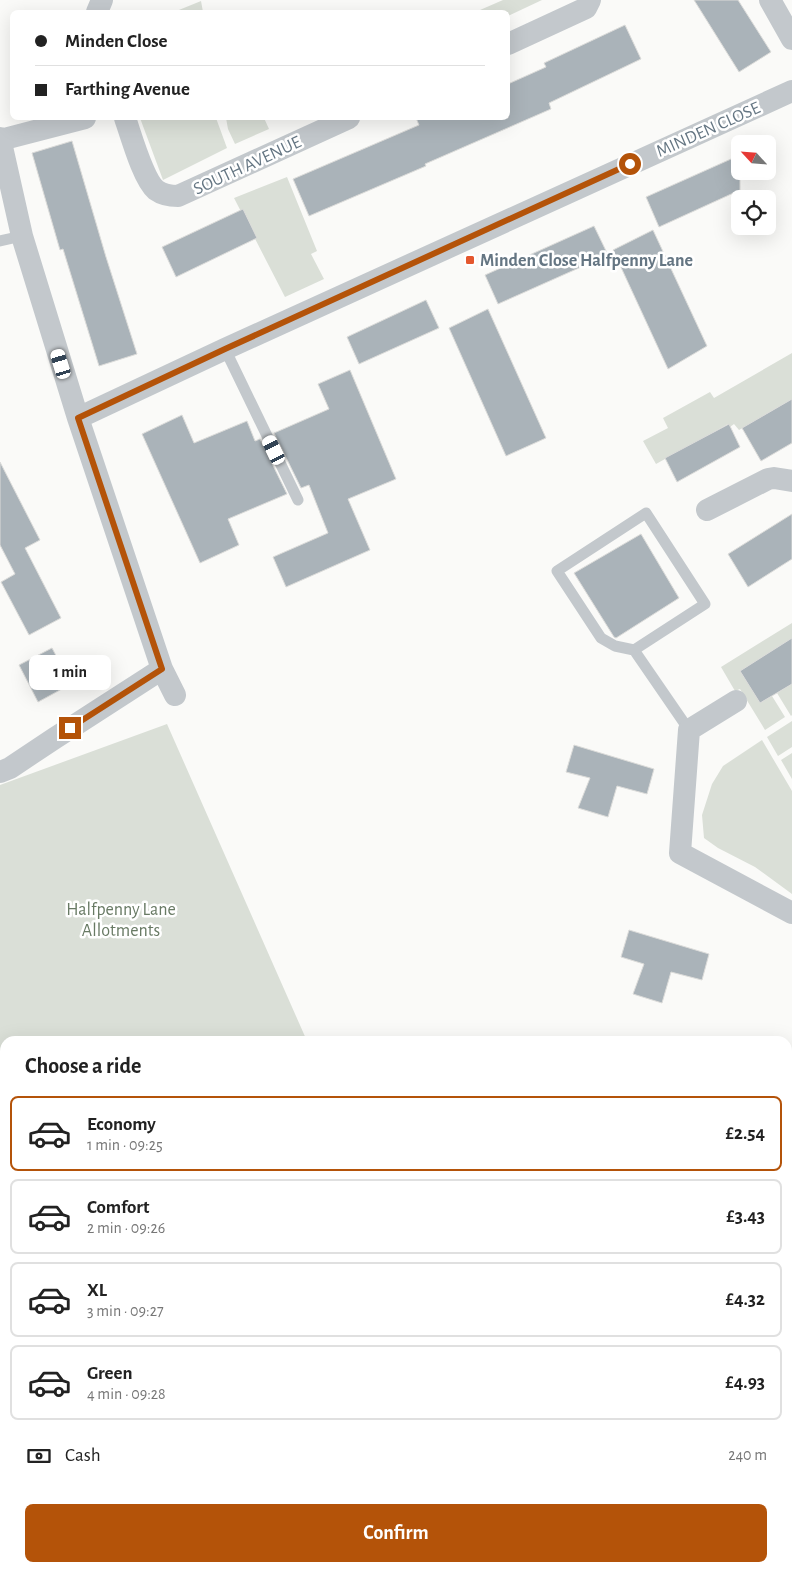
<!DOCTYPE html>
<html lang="en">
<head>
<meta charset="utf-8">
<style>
	body { margin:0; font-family:"Alegreya Sans",sans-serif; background:#f6f6f6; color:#222; height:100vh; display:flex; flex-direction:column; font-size:19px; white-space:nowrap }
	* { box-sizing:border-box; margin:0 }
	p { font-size:16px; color:#767676 }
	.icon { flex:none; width:28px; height:28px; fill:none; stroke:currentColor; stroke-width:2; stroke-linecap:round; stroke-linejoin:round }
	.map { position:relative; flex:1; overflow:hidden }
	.sheet { position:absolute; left:0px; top:1036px; width:792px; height:536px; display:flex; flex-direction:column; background:#fff; border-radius:15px 15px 0 0; box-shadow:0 5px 20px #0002 }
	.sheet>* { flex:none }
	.guide { position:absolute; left:10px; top:10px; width:500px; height:110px; border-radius:8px; box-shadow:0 5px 20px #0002; display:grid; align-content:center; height:110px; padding:0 25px; background:#fff }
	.needle { width:32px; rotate:296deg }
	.tools { position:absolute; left:731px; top:135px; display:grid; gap:10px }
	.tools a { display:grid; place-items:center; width:45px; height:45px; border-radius:8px; background:#fff; box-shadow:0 5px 20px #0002; font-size:25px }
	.end { position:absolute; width:22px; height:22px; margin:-11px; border:6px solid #b45309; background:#fff; box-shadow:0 0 0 2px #fff }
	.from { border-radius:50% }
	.bubble { position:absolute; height:35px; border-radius:8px; background:#fff; box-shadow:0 5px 20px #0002; font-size:16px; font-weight:700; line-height:35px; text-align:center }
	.car { position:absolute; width:15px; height:30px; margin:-15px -8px; border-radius:6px; box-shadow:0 0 4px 1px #0007; background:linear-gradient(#fff 24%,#345 0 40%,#fff 0 76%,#345 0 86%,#fff 0) }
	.guide b { display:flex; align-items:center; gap:18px; height:48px; font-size:19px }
	.guide b+b { border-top:1px solid #e0e0e0 }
	.guide i { width:12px; height:12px; background:#222 }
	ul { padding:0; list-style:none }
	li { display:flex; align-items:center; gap:15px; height:75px; margin:0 10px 8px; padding:0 15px; border:2px solid #e0e0e0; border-radius:8px }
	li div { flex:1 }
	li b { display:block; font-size:19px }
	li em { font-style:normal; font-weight:700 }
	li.active { border-color:#b45309 }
	li>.icon { width:45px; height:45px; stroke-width:1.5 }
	h2 { padding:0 25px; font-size:22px; line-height:60px }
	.pay { display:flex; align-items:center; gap:12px; height:55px; padding:0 25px; font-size:19px }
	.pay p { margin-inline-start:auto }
	.button { display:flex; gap:10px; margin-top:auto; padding:10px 25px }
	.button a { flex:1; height:58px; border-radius:8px; background:#b45309; color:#fff; font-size:20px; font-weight:700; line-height:58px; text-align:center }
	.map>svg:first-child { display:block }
	.green { fill:#dadfd7 }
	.building { fill:#aab3b9; stroke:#dcdcda }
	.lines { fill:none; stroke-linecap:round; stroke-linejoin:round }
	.lane { stroke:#c3c8cc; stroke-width:11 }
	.street { stroke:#c3c8cc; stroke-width:22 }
	.route { stroke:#b45309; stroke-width:6 }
	.poi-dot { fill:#e4572e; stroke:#fff; stroke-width:2 }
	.labels { text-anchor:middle; stroke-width:5; stroke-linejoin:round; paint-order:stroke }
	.street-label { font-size:18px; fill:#657683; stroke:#fff }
	.poi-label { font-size:18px; font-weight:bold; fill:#657683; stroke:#fff; text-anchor:start }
	.park-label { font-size:18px; fill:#687a64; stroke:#fff }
</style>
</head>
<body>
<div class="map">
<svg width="792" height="1572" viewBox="0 0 792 1572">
	<rect width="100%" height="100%" fill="#fafaf8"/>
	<!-- green -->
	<path class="green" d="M503 0H542L508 16V12H479L480 10Z
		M201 1 203 12H174Z
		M140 118H216L227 148 163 180Z
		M226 118H264L269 129 235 144 228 129Z
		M287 177 317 251 311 254 324 279 285 297 234 198Z
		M792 353V399L739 430 734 424 730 427 728 424 656 464 643 441 668 428 663 418 710 392 714 398Z
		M792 623V638L740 671 760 703 772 696 785 717 765 730 740 689 735 691 721 667Z
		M792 684V715L791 716 777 693Z
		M792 721V747L778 756 767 737Z
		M167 724 307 1041H5V1125L0 1126V785Z
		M762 740 792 791V894L755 867 718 848 704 838 702 815 712 784 723 766Z
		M792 753V779L781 760Z"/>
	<!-- building -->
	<path class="building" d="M694 0H738L771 52 739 72Z
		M625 25 641 59 549 103 551 109 425 164 426 166 309 216 293 179 419 125 416 118H508V84L546 67 544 63Z
		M72 141 106 257 137 354 99 366 63 249 60 250 32 153Z
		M740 155V190L659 227 646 197Z
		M243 209 257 238 176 277 162 247Z
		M594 226 608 255 498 304 485 275Z
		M653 230 707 346 668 369 613 250Z
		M426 300 439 328 359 364 347 337Z
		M488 309 546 438 506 456 449 328Z
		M350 370 396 479 348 499 370 550 286 587 273 557 328 533 309 485 301 488 274 433 329 409 318 384Z
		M792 399V443L761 461 742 428Z
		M182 415 194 443 247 421 255 441 260 439 287 494 228 519 239 545 200 563 142 434Z
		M729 424 740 447 677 482 665 458Z
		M0 462 40 540 25 548 61 618 29 635 1 582 15 574 0 545Z
		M792 514V559L748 587 728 554Z
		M641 534 679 598 616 638 614 637 574 573Z
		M792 638V684L760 703 740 671Z
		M52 648 71 684 38 702 19 665Z
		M574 745 654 769 647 794 617 786 608 817 578 808 590 778 566 772Z
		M629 930 709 954 702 980 671 972 662 1003 633 994 644 964 621 957Z"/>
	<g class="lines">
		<!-- lane -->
		<path class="lane" d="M0 241 22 236
			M225 349 298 500
			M634 650 705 604 646 513 557 571 601 638 615 646 634 650 689 730"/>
		<!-- street -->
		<path class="street" d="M770 0 792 39
			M97 12 102 0
			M508 44 586 8 590 0
			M125 118C131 135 143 179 156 190 163 195 169 196 178 196L349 118
			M0 138 22 236 78 418 162 669 175 695
			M0 140 85 118
			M78 418 225 349 792 91
			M707 510 768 479 774 478 792 481
			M736 701 689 730 680 853 792 913
			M0 772 10 768 55 738 162 669"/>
	</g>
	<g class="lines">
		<!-- route -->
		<path class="route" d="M70 728 162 669 78 418 225 349 630 164"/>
	</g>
	<!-- markers -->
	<rect class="poi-dot" x="465" y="255" width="10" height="10" rx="2.5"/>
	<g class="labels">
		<!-- street labels -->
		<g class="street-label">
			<text transform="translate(708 129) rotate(-24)" y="6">MINDEN CLOSE</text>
			<text transform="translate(247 165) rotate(-25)" y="6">SOUTH AVENUE</text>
		</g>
		<!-- poi labels -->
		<g class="poi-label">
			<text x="480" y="266">Minden Close Halfpenny Lane</text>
		</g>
		<!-- park labels -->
		<g class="park-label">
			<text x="121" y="915">Halfpenny Lane<tspan x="121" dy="21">Allotments</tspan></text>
		</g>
	</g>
</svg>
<div class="tools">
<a><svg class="needle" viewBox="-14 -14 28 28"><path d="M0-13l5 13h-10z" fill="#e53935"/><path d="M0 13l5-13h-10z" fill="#767676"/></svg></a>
<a><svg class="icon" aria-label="locate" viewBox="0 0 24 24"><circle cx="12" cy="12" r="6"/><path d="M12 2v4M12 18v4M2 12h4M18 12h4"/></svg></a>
</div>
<i class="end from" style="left:630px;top:164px"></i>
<i class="end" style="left:70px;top:728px"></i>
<div class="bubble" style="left:29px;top:655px;width:82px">1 min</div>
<i class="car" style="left:61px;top:364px;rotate:343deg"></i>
<i class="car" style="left:274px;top:450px;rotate:334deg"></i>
<div class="guide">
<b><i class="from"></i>Minden Close</b>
<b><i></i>Farthing Avenue</b>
</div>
<section class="sheet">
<h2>Choose a ride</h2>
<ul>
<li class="active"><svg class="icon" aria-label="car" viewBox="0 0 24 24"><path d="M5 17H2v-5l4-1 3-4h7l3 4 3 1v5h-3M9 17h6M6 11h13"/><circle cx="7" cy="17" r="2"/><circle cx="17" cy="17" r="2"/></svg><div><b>Economy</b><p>1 min · 09:25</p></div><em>£2.54</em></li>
<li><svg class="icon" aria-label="car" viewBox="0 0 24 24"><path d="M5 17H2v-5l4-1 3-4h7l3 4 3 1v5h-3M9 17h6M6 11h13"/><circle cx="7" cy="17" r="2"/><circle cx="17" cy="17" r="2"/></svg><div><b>Comfort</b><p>2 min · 09:26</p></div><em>£3.43</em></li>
<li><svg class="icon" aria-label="car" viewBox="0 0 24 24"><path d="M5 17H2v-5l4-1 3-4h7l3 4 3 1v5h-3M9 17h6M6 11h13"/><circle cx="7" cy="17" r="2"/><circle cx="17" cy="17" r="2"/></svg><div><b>XL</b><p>3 min · 09:27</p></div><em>£4.32</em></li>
<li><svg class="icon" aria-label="car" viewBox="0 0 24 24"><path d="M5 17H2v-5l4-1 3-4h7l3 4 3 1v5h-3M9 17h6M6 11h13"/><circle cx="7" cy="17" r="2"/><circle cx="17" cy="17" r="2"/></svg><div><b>Green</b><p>4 min · 09:28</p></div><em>£4.93</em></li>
</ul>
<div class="pay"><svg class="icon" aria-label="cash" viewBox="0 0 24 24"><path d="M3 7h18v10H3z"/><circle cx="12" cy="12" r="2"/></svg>Cash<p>240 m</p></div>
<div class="button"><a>Confirm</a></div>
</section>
</div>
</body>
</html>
